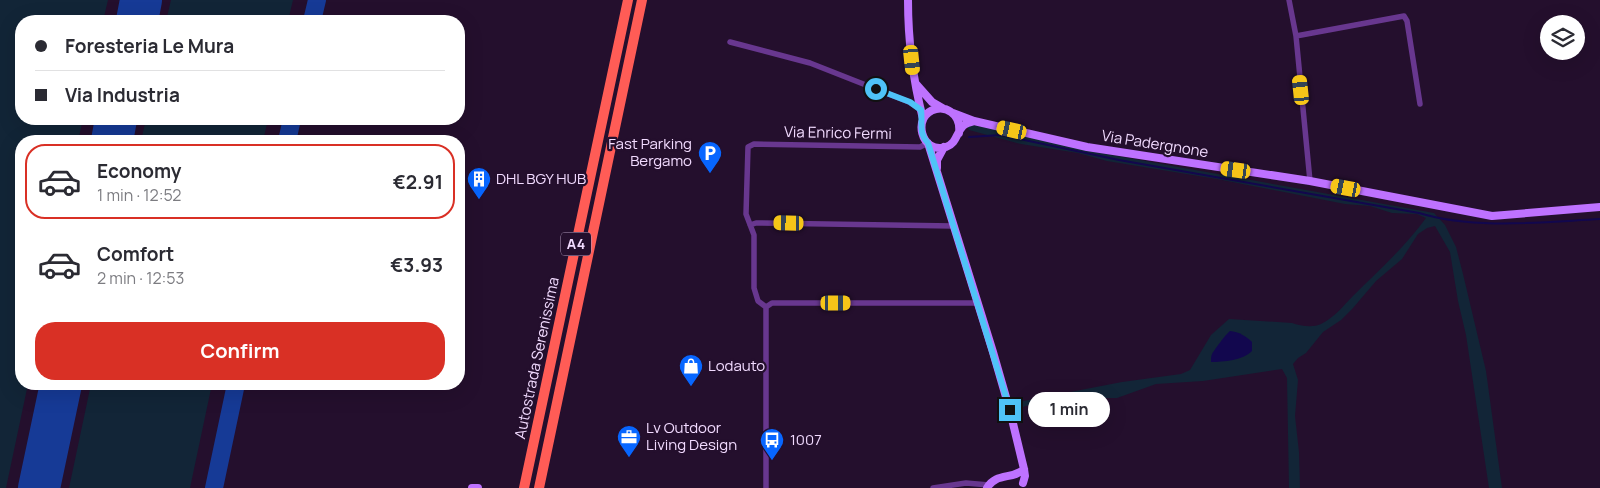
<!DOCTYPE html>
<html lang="en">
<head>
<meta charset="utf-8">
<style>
	body { margin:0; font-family:Manrope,sans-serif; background:#f7f7f7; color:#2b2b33; height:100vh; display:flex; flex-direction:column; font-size:19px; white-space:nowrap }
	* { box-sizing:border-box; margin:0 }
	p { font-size:16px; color:#7c7c81 }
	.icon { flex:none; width:28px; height:28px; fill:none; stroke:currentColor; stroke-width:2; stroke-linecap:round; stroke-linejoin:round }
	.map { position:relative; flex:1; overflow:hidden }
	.side { position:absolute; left:15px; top:135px; width:450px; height:255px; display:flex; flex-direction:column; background:#fff; border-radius:20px; box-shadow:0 5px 20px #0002 }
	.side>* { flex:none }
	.banner { position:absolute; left:15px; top:15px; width:450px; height:110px; border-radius:20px; box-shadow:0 5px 20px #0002; display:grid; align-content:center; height:110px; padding:0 20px; background:#fff }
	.controls { position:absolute; left:1540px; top:15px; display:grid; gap:10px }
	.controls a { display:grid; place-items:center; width:45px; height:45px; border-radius:50%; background:#fff; box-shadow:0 5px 20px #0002; font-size:25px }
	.end { position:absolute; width:22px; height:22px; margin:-11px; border:6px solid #4fc3f7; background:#111; box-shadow:0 0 0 2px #111 }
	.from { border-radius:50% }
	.bubble { position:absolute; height:35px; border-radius:18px; background:#fff; box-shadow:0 5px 20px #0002; font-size:16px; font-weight:700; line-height:35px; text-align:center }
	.car { position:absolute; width:15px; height:30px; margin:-15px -8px; border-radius:6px; box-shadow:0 0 4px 1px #0007; background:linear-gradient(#f5c518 24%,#345 0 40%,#f5c518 0 76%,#345 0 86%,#f5c518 0) }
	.banner b { display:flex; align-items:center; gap:18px; height:48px; font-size:19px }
	.banner b+b { border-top:1px solid #e1e1e2 }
	.banner i { width:12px; height:12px; background:#2b2b33 }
	ul { padding:9px 0 0; list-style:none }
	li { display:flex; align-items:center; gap:15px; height:75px; margin:0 10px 8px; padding:0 10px; border:2px solid transparent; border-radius:20px }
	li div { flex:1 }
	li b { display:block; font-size:19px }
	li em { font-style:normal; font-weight:700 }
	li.active { border-color:#d93025 }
	li>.icon { width:45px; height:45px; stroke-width:1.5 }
	.primary-button { display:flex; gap:10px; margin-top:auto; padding:10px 20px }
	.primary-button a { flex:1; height:58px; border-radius:20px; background:#d93025; color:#fff; font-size:20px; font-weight:700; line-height:58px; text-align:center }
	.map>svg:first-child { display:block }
	.green { fill:#122537 }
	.water { fill:#12074e }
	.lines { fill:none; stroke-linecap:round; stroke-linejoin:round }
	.stream { stroke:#12074e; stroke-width:2 }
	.taxiway { stroke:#163a96; stroke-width:18 }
	.runway { stroke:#163a96; stroke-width:42 }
	.street { stroke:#68378f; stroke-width:5.5 }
	.secondary { stroke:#be72ff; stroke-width:8 }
	.highway { stroke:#ff5c56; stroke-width:10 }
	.route { stroke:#4fc3f7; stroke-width:6 }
	.labels { text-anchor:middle; stroke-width:4.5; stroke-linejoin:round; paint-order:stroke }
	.shield { fill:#240f2d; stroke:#b49ec0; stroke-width:1 }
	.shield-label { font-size:14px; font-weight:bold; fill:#f2dbff }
	.street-label { font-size:15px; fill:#f2dbff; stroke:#240f2d }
	.poi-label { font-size:15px; fill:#f2dbff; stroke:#240f2d; text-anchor:start }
</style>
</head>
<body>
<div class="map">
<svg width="1600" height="488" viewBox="0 0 1600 488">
	<rect width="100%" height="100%" fill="#240f2d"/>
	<!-- green -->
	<path class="green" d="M0 0H108L103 21H21V119H83L78 141H21V384H28L6 488H0Z
		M171 0H293L288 21H166Z
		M146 119H268L263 141H141Z
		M968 124 1106 154 1434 213 1445 225 1456 247 1463 274 1486 371 1502 488H1489L1466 335 1458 301 1450 252 1435 226 1427 228 1418 234 1402 259 1376 281 1353 308 1341 320 1323 332 1306 353 1298 358 1293 364 1298 380 1295 416 1299 452 1300 488H1289L1287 378 1282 369 1203 381 1156 384 1117 398H1082L1025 406 1016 412 1013 403 1122 382 1181 374 1190 370 1211 335 1229 319 1292 323C1300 326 1313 328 1321 324 1335 317 1343 306 1353 296 1378 271 1405 247 1426 218L1417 214 1392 213 1370 206 1345 204 1217 179 1107 161 1078 153 1021 144 969 130 966 125Z
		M91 384H212L190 488H69Z"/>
	<!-- water -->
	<path class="water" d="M1230 331C1239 332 1246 336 1252 342V351C1244 360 1223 362 1211 362 1211 359 1211 356 1212 354 1214 350 1226 334 1230 331Z"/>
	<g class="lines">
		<!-- stream -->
		<path class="stream" d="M969 137 1001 135 1119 160 1419 213C1475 230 1542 222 1600 219"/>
		<!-- taxiway -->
		<path class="taxiway" d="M312 21 317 0
			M287 141 292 119
			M214 488 236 384"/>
		<!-- runway -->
		<path class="runway" d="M137 21 141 0
			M112 141 116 119
			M39 488 61 384"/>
		<!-- street -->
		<path class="street" d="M1289 0 1296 36 1310 181
			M1296 36 1404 16 1407 21 1420 104
			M730 42 810 63 909 102 921 110
			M750 225 756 223 953 226
			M766 307 758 301 754 288V235L746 214 748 147 754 144 920 147 928 143
			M766 307 772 303H977
			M766 307V488
			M933 488 966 483 989 485"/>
		<!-- secondary -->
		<path class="secondary" d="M908 0C908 40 913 80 923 119
			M916 84 932 102 944 109
			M953 113 974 121 1087 147 1310 181 1492 216 1600 207
			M959 133C960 125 958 117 951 112 947 109 941 108 936 109 911 115 921 155 946 147 957 143 956 133 963 126 965 124 970 122 974 121
			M928 143 993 352 1010 411 1024 469 1025 476 1023 483
			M937 168V160L944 147
			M472 488H478
			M987 488C996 472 1013 480 1024 469"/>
		<!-- highway -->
		<path class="highway" d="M524 488 628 0
			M539 488 642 0"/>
	</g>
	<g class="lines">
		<!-- route -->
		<path class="route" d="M876 89 910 102 921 110C923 122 918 133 928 143L1010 410"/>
	</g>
	<!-- icons -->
	<defs>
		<g id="parking-pin" transform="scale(1.25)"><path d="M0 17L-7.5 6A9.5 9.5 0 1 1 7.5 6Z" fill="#0766ff" stroke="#240f2d"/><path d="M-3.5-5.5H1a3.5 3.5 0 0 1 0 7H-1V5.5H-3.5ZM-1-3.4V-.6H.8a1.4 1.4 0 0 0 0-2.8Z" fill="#fff"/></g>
		<g id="building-pin" transform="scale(1.25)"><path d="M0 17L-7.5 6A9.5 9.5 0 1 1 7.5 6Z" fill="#0766ff" stroke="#240f2d"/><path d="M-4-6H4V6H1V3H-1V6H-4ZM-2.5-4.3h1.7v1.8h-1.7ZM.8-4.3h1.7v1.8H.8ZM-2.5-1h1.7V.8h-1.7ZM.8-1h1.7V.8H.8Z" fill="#fff"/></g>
		<g id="shop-pin" transform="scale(1.25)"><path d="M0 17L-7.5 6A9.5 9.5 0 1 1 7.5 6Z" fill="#0766ff" stroke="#240f2d"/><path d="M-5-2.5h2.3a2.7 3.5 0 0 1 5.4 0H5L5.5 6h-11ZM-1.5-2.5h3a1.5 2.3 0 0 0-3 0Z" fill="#fff"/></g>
		<g id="office-pin" transform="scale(1.25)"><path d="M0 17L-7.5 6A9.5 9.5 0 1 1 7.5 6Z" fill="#0766ff" stroke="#240f2d"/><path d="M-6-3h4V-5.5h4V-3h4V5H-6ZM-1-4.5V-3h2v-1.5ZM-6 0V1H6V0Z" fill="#fff"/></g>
		<g id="bus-pin" transform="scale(1.25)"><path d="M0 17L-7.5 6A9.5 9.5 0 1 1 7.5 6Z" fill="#0766ff" stroke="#240f2d"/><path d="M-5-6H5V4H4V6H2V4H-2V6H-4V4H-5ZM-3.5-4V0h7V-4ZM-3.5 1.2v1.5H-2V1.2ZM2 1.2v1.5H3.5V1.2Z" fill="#fff"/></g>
	</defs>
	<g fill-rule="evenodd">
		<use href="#parking-pin" x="710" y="153"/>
		<use href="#building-pin" x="479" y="179"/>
		<use href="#shop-pin" x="691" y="366"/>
		<use href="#office-pin" x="629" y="437"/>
		<use href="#bus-pin" x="772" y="440"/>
	</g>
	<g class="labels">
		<!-- shield labels -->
		<rect class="shield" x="561" y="232.5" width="30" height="23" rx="4"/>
		<g class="shield-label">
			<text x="576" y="249">A4</text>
		</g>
		<!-- street labels -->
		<g class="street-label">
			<text transform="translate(838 133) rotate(1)" y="5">Via Enrico Fermi</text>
			<text transform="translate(1155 144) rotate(9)" y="5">Via Padergnone</text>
			<text transform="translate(537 358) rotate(-78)" y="5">Autostrada Serenissima</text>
		</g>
		<!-- poi labels -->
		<g class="poi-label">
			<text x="692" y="149" text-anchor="end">Fast Parking<tspan x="692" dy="17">Bergamo</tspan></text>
			<text x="496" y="184">DHL BGY HUB</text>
			<text x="708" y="371">Lodauto</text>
			<text x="646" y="433">Lv Outdoor<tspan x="646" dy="17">Living Design</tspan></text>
			<text x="790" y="445">1007</text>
		</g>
	</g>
</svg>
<div class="controls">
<a><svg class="icon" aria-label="layers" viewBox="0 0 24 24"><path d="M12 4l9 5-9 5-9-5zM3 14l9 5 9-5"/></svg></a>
</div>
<i class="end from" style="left:876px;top:89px"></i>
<i class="end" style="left:1010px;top:410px"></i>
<div class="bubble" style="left:1028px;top:392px;width:82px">1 min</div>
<i class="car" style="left:912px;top:60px;rotate:174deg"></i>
<i class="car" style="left:1301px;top:90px;rotate:354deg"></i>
<i class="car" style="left:1012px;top:130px;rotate:283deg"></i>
<i class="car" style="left:1236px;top:170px;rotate:278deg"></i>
<i class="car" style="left:1346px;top:188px;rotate:281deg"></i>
<i class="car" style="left:789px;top:223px;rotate:271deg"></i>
<i class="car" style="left:836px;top:303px;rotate:90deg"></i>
<div class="banner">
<b><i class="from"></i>Foresteria Le Mura</b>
<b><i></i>Via Industria</b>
</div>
<section class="side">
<ul>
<li class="active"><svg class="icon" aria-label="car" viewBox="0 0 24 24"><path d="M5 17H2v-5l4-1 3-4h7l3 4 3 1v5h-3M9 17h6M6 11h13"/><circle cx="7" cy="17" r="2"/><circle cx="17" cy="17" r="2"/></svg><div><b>Economy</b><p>1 min · 12:52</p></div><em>€2.91</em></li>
<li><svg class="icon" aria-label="car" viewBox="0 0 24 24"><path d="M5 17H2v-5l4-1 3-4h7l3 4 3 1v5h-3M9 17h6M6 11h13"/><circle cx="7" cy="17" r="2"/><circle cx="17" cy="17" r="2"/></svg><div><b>Comfort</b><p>2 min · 12:53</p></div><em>€3.93</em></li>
</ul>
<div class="primary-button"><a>Confirm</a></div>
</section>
</div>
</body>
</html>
